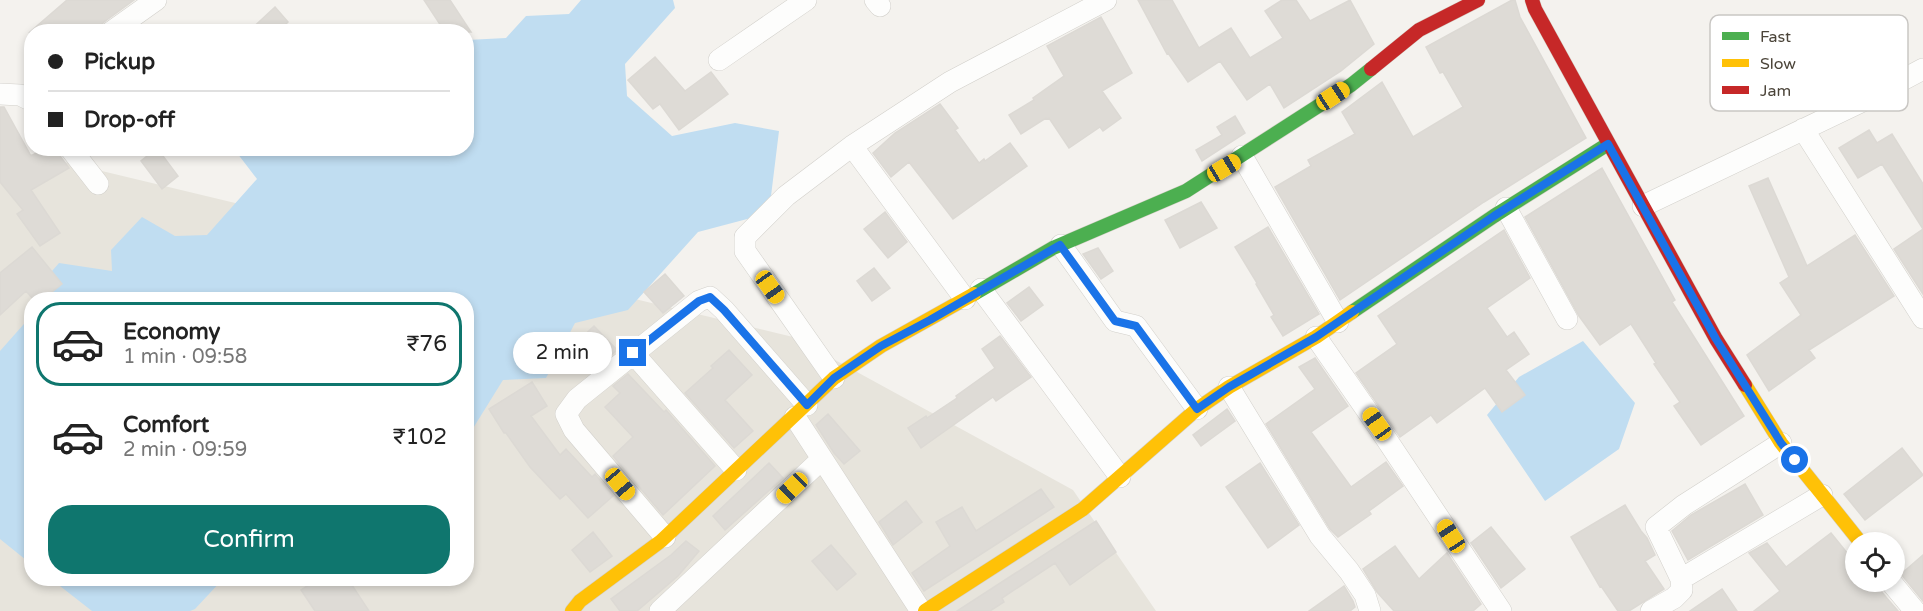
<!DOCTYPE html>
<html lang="en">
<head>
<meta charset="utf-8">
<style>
	body { margin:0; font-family:"Varela Round",sans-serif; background:#f2f2f2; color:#222; height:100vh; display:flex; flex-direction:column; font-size:22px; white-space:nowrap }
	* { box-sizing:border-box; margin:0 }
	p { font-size:20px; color:#767676 }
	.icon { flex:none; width:33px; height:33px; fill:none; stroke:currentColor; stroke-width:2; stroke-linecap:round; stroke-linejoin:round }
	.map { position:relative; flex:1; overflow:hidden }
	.panel { position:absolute; left:24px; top:292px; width:450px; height:294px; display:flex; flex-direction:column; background:#fff; border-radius:24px; box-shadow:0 3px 9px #0003 }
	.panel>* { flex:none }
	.hud { position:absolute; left:24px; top:24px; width:450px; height:132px; border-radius:24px; box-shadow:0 3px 9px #0003; display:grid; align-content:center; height:132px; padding:0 24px; background:#fff }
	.tools { position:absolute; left:1845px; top:532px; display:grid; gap:12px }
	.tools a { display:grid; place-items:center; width:60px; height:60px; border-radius:50%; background:#fff; box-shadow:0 3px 9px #0003; font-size:30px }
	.end { position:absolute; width:27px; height:27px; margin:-14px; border:8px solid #1a73e8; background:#fff; box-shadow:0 0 0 3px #fff }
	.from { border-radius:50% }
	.bubble { position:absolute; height:42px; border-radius:21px; background:#fff; box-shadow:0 3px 9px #0003; font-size:20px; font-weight:600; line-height:42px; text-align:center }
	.car { position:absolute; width:18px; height:36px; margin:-18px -9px; border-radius:8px; box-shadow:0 0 4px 2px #0007; background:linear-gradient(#f5c518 24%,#345 0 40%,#f5c518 0 76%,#345 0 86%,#f5c518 0) }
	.hud b { display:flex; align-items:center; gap:21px; height:57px; font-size:22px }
	.hud b+b { border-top:2px solid #e0e0e0 }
	.hud i { width:15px; height:15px; background:#222 }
	ul { padding:10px 0 0; list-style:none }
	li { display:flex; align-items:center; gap:18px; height:84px; margin:0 12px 9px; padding:0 12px; border:3px solid transparent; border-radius:24px }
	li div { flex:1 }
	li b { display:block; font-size:22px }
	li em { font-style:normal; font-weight:600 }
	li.on { border-color:#0f766e }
	li>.icon { width:54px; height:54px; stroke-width:1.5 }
	.action { display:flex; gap:12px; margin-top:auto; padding:12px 24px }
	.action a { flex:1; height:69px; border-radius:24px; background:#0f766e; color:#fff; font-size:24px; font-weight:600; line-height:69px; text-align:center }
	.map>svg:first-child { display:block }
	.residential { fill:#e7e4dc; fill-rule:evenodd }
	.water { fill:#c0ddf1 }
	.building { fill:#dedbd6; stroke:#dcd9d4; stroke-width:1.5 }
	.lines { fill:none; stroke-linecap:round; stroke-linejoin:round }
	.street-casing { stroke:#d2d0cb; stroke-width:22 }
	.fast-casing { stroke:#d3cfc5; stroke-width:15 }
	.slow-casing { stroke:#d3cfc5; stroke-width:15 }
	.jam-casing { stroke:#d3cfc5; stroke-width:15 }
	.street { stroke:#fdfdfc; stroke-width:21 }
	.fast { stroke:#4caf50; stroke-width:14 }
	.slow { stroke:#ffc107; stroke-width:14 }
	.jam { stroke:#c62828; stroke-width:14 }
	.route { stroke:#1a73e8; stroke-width:8 }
	.key { fill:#fff; stroke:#c9c7c4; stroke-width:1.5 }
	.key-label { font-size:16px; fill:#4b4439 }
</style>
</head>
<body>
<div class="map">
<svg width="1923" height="611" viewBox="0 0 1923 611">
	<rect width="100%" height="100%" fill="#f4f2ee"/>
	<!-- residential -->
	<path class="residential" d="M0 151 31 154 793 337 1073 490 1156 611H0ZM32 300H466V579H32Z"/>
	<!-- water -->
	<path class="water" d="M581 0H673L675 8 625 64 627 96 672 136 735 123 779 131 771 196 751 218 698 232 628 310 575 323 546 378 503 380 467 438 466 300H39V286L59 263 112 271 111 250 142 217 175 236 207 235 257 179 234 149 466 148 467 40 506 38 526 16 569 14Z
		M31 316V564L0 539V351Z
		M1583 341 1635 403 1619 449 1545 501 1487 415 1519 377Z
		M51 579H223L195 609 190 611H92Z"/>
	<!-- building -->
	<path class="building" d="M67 0H134L104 22 100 26 99 32H30Z
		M424 0H450L471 32H445Z
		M1138 0H1172L1199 48 1231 28 1250 58 1283 38 1265 11 1282 0H1296L1310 21 1350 0 1374 44 1341 71 1284 108 1270 84 1247 100 1220 61 1188 82 1168 53 1167 54Z
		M1512 0H1515L1520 17 1586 138 1484 202 1340 300 1275 187 1311 166 1308 160 1355 134 1342 112 1382 82 1413 137 1463 107 1443 72 1440 73 1426 47Z
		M275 7 288 22 278 32H248Z
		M1101 17 1132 73 1102 91 1121 118 1103 131 1100 127 1069 148 1049 118 1047 119 1046 118 1021 134 1009 115 1034 100 1033 98 1064 76 1047 46Z
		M655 57 685 91 711 72 728 94 679 130 660 104 653 109 628 80Z
		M940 104 958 128 955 130 979 163 984 159 985 161 1010 143 1027 166 953 219 909 162 891 177 873 153 895 133Z
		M0 107H4L31 156 45 148H57L60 156 69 168 31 190 60 233 40 246 17 214 23 210 0 182Z
		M1235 116 1245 133 1202 161 1196 150 1222 135 1217 127Z
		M1869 130 1877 143 1892 134 1923 184V294L1894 249 1923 229 1882 164 1858 178 1839 148Z
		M157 148 178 176 162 189 141 161Z
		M1602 168 1675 300 1672 302 1744 416 1701 445 1674 406 1680 402 1654 364 1656 363 1631 324 1600 345 1579 316 1525 217Z
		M1768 178 1807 266 1855 235 1894 296 1809 350 1815 358 1769 391 1747 355 1801 315 1780 283 1789 277 1749 186Z
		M1201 202 1217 228 1180 248 1165 220Z
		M885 212 907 242 888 258 864 229Z
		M1268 227 1319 314 1283 336 1271 317 1274 315 1256 284 1257 283 1235 247Z
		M1504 230 1530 278 1487 308 1507 337 1514 332 1529 354 1506 370 1525 395 1502 412 1485 388 1437 423 1431 415 1400 437 1356 373 1397 344 1378 316Z
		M32 247 62 284 42 300H34L26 291 0 315V273Z
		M1098 248 1113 271 1101 279 1083 254Z
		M874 268 890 288 872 301 857 281Z
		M665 274 684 296 663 313 644 292Z
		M1029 287 1043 305 1021 321 1007 303Z
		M594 326 617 350 596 368 574 345Z
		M1000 336 1031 377 996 401 993 397 921 448 908 428 926 416 927 418 957 398 956 396 995 368 982 349Z
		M729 350 752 375 725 400 753 431 734 448 685 393 713 368 711 366Z
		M1315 358 1348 406 1311 432 1351 487 1386 462 1403 486 1369 511 1371 514 1338 537 1330 529 1266 424 1315 389 1299 367Z
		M628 374 664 412 666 410 715 466 663 515 613 456 633 437 605 407 620 393 613 386Z
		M532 382 547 406 531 416 560 455 566 449 592 477 595 474 613 496 588 518 566 494 560 499 530 467 506 433H504L489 409Z
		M1227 409 1235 421 1201 446 1193 435Z
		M828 414 860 451 844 464 834 453 816 425Z
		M1902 448 1923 475 1865 520 1844 494Z
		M769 463 783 478 725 530 713 516Z
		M1260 463 1299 525 1268 548 1226 487Z
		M1745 484 1763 515 1688 560 1672 531 1691 515Z
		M1041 489 1054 507 924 591 912 573 950 546 936 522 962 507 976 531Z
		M906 501 922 522 893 545 879 522Z
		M1625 505 1641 531 1647 538 1655 555 1645 561 1664 589 1629 611H1618L1601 586 1600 587 1571 537Z
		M1096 521 1116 552 1070 585 1055 563 1002 598 1004 602 990 611H957Z
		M1491 527 1525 569 1501 588 1471 543Z
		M593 532 612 556 590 572 572 550Z
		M1831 533 1848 554 1856 559V582H1873L1898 611H1754L1780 591 1749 553 1767 543 1786 567Z
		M686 541 699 551 678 576 637 611H620L611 599 671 555Z
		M831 545 856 574 837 590 812 561Z
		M1395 546 1419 579 1447 553 1481 604 1473 611H1394L1377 592 1363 569Z
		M1923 555V601L1901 574Z
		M318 579H348L369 611H315L301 590Z
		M1344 586 1353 601 1355 607 1350 611H1309Z
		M1722 589 1737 611H1690Z"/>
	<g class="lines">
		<!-- street casing -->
		<g class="street-casing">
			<path id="street" d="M875 0 880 6
				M111 32 156 0
				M719 60 806 0
				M0 94 20 95 32 101
				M1803 129 1923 318
				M852 146 965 299
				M70 148 98 184
				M1242 156 1338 322
				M1643 206 1867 99 1923 69
				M1506 208 1567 319
				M1061 245 1115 321 1136 326 1197 409
				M981 289 1120 477
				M1316 337 1377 425 1501 611
				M633 353 736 470
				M834 378 745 251V237L786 196 852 146 950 82 1106 0
				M1229 387 1320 536 1349 571 1365 595 1370 611
				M795 417 921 611
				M665 537 574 430 566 414 577 399 699 301 710 297 724 310 807 405
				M1681 579 1822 495
				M1891 582 1915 611
				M660 611 822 459
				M1651 611 1674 598 1682 590 1681 579 1656 527 1684 505 1781 443"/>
		</g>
		<!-- fast casing -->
		<g class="fast-casing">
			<path id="fast" d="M974 294 1053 248 1186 191 1351 85 1371 69
				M1352 312 1494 216 1608 144"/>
		</g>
		<!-- slow casing -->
		<g class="slow-casing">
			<path id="slow" d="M1745 385 1781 443 1861 543
				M572 611 580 601 661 541 834 378 881 346 974 294
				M925 611 1083 509 1197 409 1229 387 1316 337 1352 312"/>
		</g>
		<!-- jam casing -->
		<g class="jam-casing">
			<path id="jam" d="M1532 0 1535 9 1716 339 1745 385
				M1371 69 1419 30 1478 0"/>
		</g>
		<!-- street -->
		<use href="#street" class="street"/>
		<!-- fast -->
		<use href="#fast" class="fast"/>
		<!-- slow -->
		<use href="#slow" class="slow"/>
		<!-- jam -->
		<use href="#jam" class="jam"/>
	</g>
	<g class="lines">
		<!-- route -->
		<path class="route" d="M633 353 699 301 710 297 724 310 807 405 834 378 881 346 930 320 1060 245 1115 321 1136 326 1197 409 1229 387 1316 337 1494 216 1608 144 1716 339 1781 443 1795 460"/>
	</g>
	<!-- legend -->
	<rect x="1710" y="15" width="198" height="96" rx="9" class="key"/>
	<rect x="1722" y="32" width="27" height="8" fill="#4caf50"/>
	<rect x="1722" y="59" width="27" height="8" fill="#ffc107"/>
	<rect x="1722" y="86" width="27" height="8" fill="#c62828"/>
	<g class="key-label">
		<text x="1760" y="42">Fast</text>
		<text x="1760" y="69">Slow</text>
		<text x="1760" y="96">Jam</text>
	</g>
</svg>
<div class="tools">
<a><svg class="icon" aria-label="locate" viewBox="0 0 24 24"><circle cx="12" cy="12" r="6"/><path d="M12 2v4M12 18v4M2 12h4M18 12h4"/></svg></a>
</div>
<i class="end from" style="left:1795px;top:460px"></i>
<i class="end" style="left:633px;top:353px"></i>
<div class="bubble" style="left:513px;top:332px;width:99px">2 min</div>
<i class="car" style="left:1333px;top:96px;rotate:57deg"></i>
<i class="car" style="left:1224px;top:168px;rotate:59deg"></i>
<i class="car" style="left:770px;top:287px;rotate:145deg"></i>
<i class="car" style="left:1377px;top:424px;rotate:325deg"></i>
<i class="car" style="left:620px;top:484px;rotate:140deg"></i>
<i class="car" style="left:792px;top:488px;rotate:226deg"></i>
<i class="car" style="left:1451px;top:536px;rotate:327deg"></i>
<div class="hud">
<b><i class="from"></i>Pickup</b>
<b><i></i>Drop-off</b>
</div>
<section class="panel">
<ul>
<li class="on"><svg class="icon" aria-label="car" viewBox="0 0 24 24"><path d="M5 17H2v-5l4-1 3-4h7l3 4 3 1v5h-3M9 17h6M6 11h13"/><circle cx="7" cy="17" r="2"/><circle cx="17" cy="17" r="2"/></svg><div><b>Economy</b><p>1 min · 09:58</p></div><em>₹76</em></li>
<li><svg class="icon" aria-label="car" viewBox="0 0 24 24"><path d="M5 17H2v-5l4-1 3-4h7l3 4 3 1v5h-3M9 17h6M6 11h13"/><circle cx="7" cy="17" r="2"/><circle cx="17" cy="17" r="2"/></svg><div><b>Comfort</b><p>2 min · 09:59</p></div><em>₹102</em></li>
</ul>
<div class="action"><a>Confirm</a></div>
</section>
</div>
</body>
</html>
